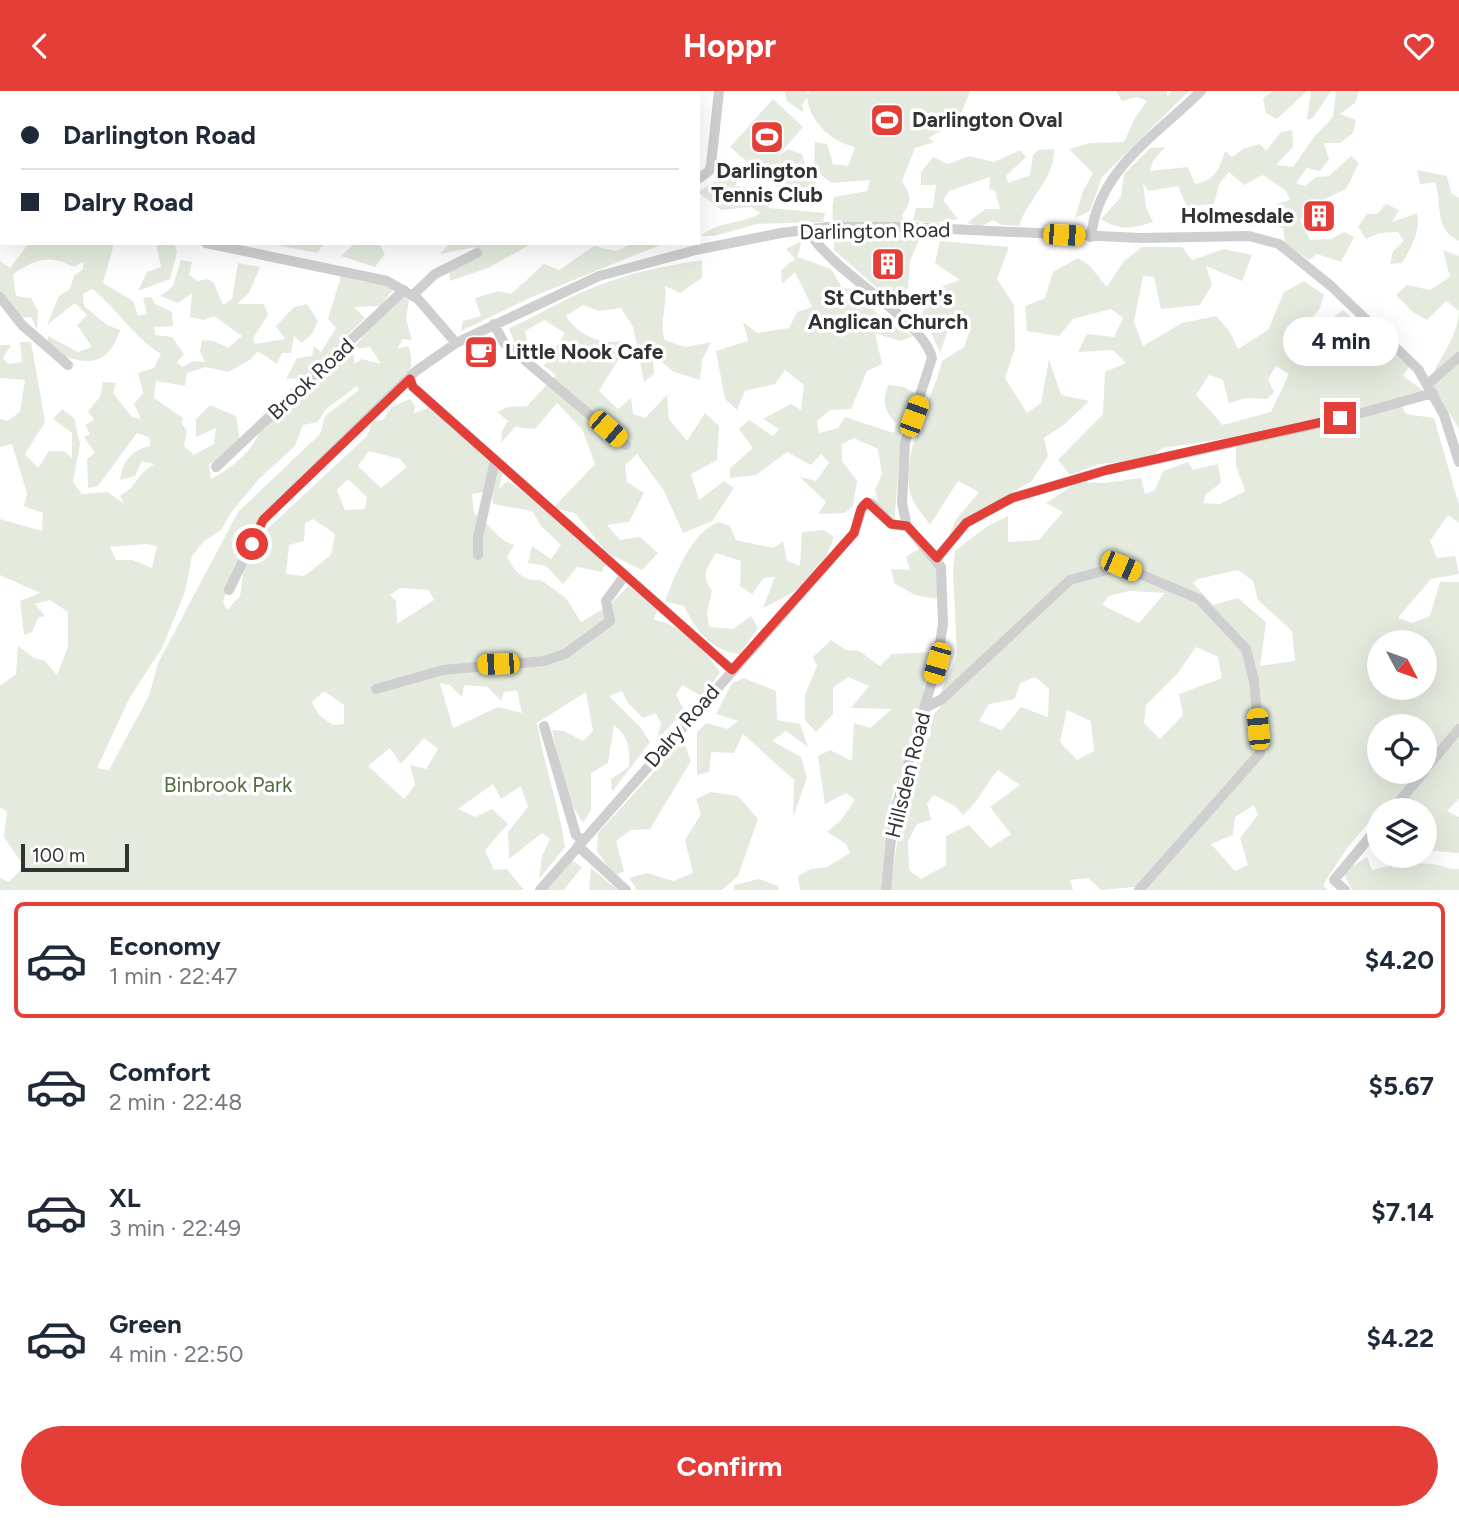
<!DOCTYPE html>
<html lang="en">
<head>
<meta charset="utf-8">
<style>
	body { margin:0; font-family:Figtree,sans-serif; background:#f2f2f3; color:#1f2937; height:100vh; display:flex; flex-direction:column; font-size:26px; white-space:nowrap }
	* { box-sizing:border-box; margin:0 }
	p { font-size:23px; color:#747a83 }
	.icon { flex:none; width:38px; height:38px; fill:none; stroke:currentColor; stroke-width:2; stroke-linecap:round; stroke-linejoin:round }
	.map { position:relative; height:799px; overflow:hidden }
	.panel { display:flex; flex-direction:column; background:#fff; flex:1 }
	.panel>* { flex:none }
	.guide { position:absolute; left:0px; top:0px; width:700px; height:154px; box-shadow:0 7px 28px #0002; display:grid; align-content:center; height:154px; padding:0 21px; background:#fff }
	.needle { width:46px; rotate:131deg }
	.buttons { position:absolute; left:1367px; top:539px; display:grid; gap:14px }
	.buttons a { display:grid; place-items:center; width:70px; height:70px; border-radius:50%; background:#fff; box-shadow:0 7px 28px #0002; font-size:35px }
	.scale { position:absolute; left:21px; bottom:18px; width:108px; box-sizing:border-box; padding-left:7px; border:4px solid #323232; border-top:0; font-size:19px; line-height:24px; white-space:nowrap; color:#323232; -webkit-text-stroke:5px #fff; paint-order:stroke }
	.end { position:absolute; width:32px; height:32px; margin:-16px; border:9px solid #e43e39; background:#fff; box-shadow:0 0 0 4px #fff }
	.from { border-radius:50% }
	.bubble { position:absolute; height:49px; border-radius:24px; background:#fff; box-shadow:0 7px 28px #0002; font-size:23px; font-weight:700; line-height:49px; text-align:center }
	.car { position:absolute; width:21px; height:42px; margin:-21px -10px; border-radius:9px; box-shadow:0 0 5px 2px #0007; background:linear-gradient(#f5c518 24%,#345 0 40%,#f5c518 0 76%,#345 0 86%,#f5c518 0) }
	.guide b { display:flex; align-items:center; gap:24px; height:66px; font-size:26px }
	.guide b+b { border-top:2px solid #e0e1e3 }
	.guide i { width:18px; height:18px; background:#1f2937 }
	ul { padding:12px 0 0; list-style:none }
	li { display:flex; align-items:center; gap:21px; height:116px; margin:0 14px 10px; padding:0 7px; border:4px solid transparent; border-radius:10px }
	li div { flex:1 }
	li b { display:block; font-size:26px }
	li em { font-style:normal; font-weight:700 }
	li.selected { border-color:#e43e39 }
	li>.icon { width:63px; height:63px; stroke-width:1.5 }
	.action { display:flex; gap:14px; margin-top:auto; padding:14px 21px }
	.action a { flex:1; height:80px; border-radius:42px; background:#e43e39; color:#fff; font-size:28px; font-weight:700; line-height:80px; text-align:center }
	header { display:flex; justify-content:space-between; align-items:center; height:91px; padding:0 21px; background:#e43e39; color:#fff; font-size:32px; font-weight:700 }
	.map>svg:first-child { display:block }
	.green { fill:#e4ebde; fill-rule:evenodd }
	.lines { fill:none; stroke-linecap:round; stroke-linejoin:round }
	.minor { stroke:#cfcfcf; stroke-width:10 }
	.route { stroke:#e43e39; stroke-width:9 }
	.labels { text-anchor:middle; stroke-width:7; stroke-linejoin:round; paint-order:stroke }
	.poi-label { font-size:21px; font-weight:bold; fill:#323232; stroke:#fff; text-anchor:start }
	.street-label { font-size:21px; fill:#323232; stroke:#fff }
	.park-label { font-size:21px; fill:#506e3f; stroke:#fff }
</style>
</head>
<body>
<header><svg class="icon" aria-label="back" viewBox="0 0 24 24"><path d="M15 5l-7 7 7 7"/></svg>Hoppr<svg class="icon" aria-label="heart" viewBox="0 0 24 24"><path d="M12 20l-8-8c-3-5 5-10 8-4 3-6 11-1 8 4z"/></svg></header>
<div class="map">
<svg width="1459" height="799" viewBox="0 0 1459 799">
	<rect width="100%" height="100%" fill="#fff"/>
	<!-- green -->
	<path class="green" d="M784 0H807L808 4 809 0H970L958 31 928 47 935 51 915 57 902 90C911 105 913 110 902 124L908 137 922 142 910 170 908 197 893 211 834 159C835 140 830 125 834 106L867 100 870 89 831 92 814 78 815 51 827 53 833 73 848 75 855 56C830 50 810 31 807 6L802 14 804 22 787 10Z
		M1116 0H1167V5L1172 0H1189L1102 86 1090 120 1075 127 1083 100 1093 82 1069 58 1090 52 1124 51 1135 27 1147 10 1137 6 1122 10Z
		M1273 0H1305L1306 1 1277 28 1266 22 1263 7Z
		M1311 0H1331L1313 27 1307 29Z
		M1336 0H1359L1355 12 1340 23 1356 29 1353 42 1340 52H1324L1329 68 1320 80 1307 77 1296 92 1305 95 1316 86 1329 85 1351 65 1359 72 1346 98 1312 114 1300 129 1310 149 1331 148 1344 141 1354 146 1341 171 1317 163 1309 169 1285 153 1283 137 1268 134 1276 113 1290 109 1286 100 1263 84 1244 94 1229 81 1219 93 1214 113 1187 116 1178 95 1149 100 1143 93 1146 116 1153 131C1131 138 1121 140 1101 128L1121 106 1124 83 1150 57 1165 56 1153 70 1150 80 1188 76 1195 93C1215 89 1220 78 1225 60L1232 66 1243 58 1260 53 1266 60 1281 41 1292 39 1293 56 1276 74 1293 76 1314 46 1333 26Z
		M773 8 803 36 777 66 788 58 802 63 809 86 817 92 800 104 784 103 769 88H757L761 83 730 56Z
		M1054 58C1055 88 1027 109 1019 135L1002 134 993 129 980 136 967 132 985 118H1000L995 100 989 98 990 86 949 100 943 109 958 128 932 132 913 129 916 117H933L936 94H921V81L933 66 948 73 969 65 994 71 1020 59 1026 66 1006 85 1008 92 1030 84 1033 64 1038 59Z
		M728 74 744 76 735 95C754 96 760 99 769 117L825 122 823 131 757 133 714 145H701C717 130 740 134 761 122L751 116 721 119 698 101 719 88Z
		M1417 79 1447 85 1451 102 1459 107V150C1433 137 1443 114 1435 91L1420 93Z
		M1386 113 1399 119 1392 131 1417 122C1421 140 1411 157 1402 172L1390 173 1393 160 1404 150 1398 141 1380 142 1366 148 1358 136 1367 123H1377Z
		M802 150 797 166 831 178 842 196 859 201 879 225 913 245 900 250 875 242 882 273 867 280 851 318 830 319 817 330 819 342 838 337 845 326 894 342 896 333C884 318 882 312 888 294L904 296 916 303 901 341 894 436 882 432 875 399 882 383 878 358 854 347 842 353V370L857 390 853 415 845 422 818 423 826 411 800 386 816 390 829 372 821 363 811 374 787 361 756 384 730 387V377L753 357 739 338 749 329 773 345 779 338 763 328 791 313 801 319 804 294 785 279 775 293 745 300 737 319 725 308 716 260 748 250 743 231 757 242 789 237 797 221 812 216 795 181 782 193 781 179 795 168 786 158Z
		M940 150 1009 156 997 188 1014 214 1015 257 1005 287 1027 322 1041 312 1049 268 1061 304 1089 310 1065 333 1044 347 1048 365 1032 390 996 411 947 451 955 430 979 401 958 390 930 434C924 425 912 412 910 401 901 358 932 312 942 270L964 256 971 236 952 227 940 262 923 223 926 201 960 189 935 172Z
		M29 152H144L114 153 103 192 133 210 138 225 147 223 143 207 151 206 155 213 172 221 173 235 154 236 155 244 172 246 184 263 177 271 182 276 193 270 205 271 200 260 202 249 214 250 228 257 242 245 214 225 204 229 190 226 192 202 178 212 160 205 173 195 181 169 192 171 189 184 198 190 208 188 214 192 223 214 232 208 238 172 260 176 249 202 237 213H264L268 224 253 247 255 253 285 248 276 235 294 216 307 213 318 230 312 243 302 252 294 245 291 262H282L277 273 258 260 250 269 228 281 206 276 187 282 185 295 156 290 154 307 183 327 182 333 187 340 184 355 194 364 214 353 216 337 196 346V328L210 314 236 325 241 355 231 365 209 373 211 388C236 374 257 357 264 328 291 316 280 317 297 299 310 285 324 283 336 265L310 286 286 288 297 267 312 265 314 255 321 261 336 237 328 228 342 182 363 191 389 186 396 195 380 215 354 216 365 227 342 249 354 262V273L362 268 381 273 370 256 353 258C368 237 384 222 404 206L409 209 406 228 412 249 403 248 397 258 408 255C416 270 408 301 392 311 388 313 381 314 376 316L279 407 235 477 223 510 227 519 240 505 244 477 265 440 367 345 373 330 383 329 391 316 410 308 415 315 414 322 434 315 503 380 499 398 507 390 527 402 606 471 602 481 577 476 563 493 546 475 528 472 532 455 551 468 561 454 541 435 532 420 493 413 492 400 472 403 474 422C489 432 497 449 514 454L507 466C515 481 523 491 541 489L566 507 581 531 610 514 628 495 658 517 654 529C682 533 704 559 720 581L703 606 682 594 676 604 684 619 656 651 661 633 656 622 643 627 628 612 622 600 609 605 641 637 650 651 612 701 611 688 629 676C630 657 629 646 614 634L608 672 591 682V719L583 732 565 702 552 639 564 640 583 650 593 640 586 601 537 632C544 674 559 714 565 756L539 788 542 765 550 748 542 742 509 768 508 741 528 716 521 695 501 708 493 693 458 718 475 726 492 718 508 733 485 759 494 779 507 778 524 799H0V787L9 791 24 775 4 746 7 720 0 717V595L16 583 18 555 34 567 45 570 57 584 68 555V521L50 509 35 513 45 525 38 527 32 541 24 544 20 510 40 502 0 484V428L42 440 43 422 24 415 27 402 12 353 0 356V328L7 330 20 321 25 289 0 287V254H11L3 267 8 273 22 271 20 251H31L45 331 25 363 38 377 49 360H64L72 367V342L53 328 62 318 74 327 80 353 73 391 82 403 108 401 124 413 120 405C138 395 135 385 154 373L142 370 135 385 120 389C122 370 132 359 150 355V347L137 342 98 395 88 397 87 368 95 362 84 346 90 343 85 334 94 329 88 320 100 306 103 291 116 292 113 302 132 326 141 328 134 313 143 302 138 282 154 277 161 263C133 246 118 218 92 198L83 203 84 215 107 234 120 239C106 282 79 272 46 258L48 245 78 261 92 256 77 234 87 224 75 212 47 234 59 205 70 198 74 185 83 178V171L74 176C47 163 37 168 13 183L16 205 31 207 38 220 37 239 31 226 16 227 0 207V170L10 177ZM357 295 359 299 325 325 320 343 238 421 158 572 149 605 109 679 97 677 130 606 162 557 185 501 192 465 204 450 221 439 232 420 259 388 295 355 303 334 318 331 326 318ZM369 360 400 368 407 376 381 397 358 375ZM348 388 367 406 365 418 345 419 337 399ZM313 428 335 443 331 464 304 485 286 483 289 454 304 450 305 432ZM146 453 157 455 152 477 133 469H116L110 456ZM400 497 429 499 434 509 397 533 396 510 390 504ZM440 592 450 594 462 606 464 594 488 596 501 610 504 601 517 599 522 622 498 616 453 637ZM324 600 344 614V633L333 634 319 624 312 611ZM424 647 438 658 426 678 410 674 415 694 404 708 368 675 390 657 401 673Z
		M156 152H174L177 161 170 188 138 200 147 181 161 176Z
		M267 152H325L317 162Z
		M355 152H379L385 163 375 176 341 165Z
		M450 152H533L488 177 450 190 449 180 479 167 475 156 440 163Z
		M633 152H665L532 206 461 240 463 230 481 225 475 207 498 200 511 203 544 173 559 179 594 155 616 160Z
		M1142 156H1182L1192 169 1224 158 1252 164 1242 190 1206 175 1212 194 1200 214 1161 218 1154 186 1143 185 1134 231 1143 255 1182 232 1216 225 1230 241 1238 258 1268 239 1284 201 1304 190 1324 204 1319 219 1288 254 1307 274 1319 252 1323 234 1343 219 1409 276 1403 285 1424 300 1401 314 1406 323 1434 327 1459 414V432L1448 424 1430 450 1437 467 1455 465 1459 483 1431 488 1398 527 1412 532 1430 525 1440 491H1459V708L1447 720 1459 726V762L1425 759 1424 719H1390L1382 716 1347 757 1323 794 1328 799H1142L1145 795 1101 799 1088 787 1070 789 1073 799H890L902 719 921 656 931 644 929 629 945 610 941 600 957 565 953 479 955 460 986 436 1008 425V451L1039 449 1063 421 1046 412 1078 391 1104 392 1141 387 1145 403 1155 399 1163 380 1188 371 1193 379 1218 373 1221 392 1206 403 1203 412 1220 413 1245 400 1236 375V346L1163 357 1147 369 1099 373 1070 384 1058 369 1103 323 1105 281 1126 272 1113 259 1078 261 1087 243 1114 246 1123 227 1111 218 1073 228 1059 245 1027 240 1025 215 1045 207 1053 181 1078 167 1089 174 1107 196 1123 171ZM1276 275 1289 283 1271 321 1223 334 1196 304 1209 284 1223 289 1229 312 1246 307 1267 308 1274 301 1268 288ZM1238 479 1253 490 1258 509 1292 540 1295 570 1260 575 1266 531 1238 507 1213 514 1193 492 1198 488ZM1129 500 1165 502 1139 532 1102 514 1109 505ZM1379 551H1424V597H1379ZM1196 556 1218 566 1222 587 1179 603 1183 624 1160 648 1144 632 1146 614 1177 583ZM1035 586 1049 598 1048 626 1021 616 1002 639 979 630 989 613 1015 608 1020 592ZM1067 619 1091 630 1094 660 1077 669 1060 651ZM1379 635H1424V681H1379ZM998 679 1020 694 990 716 1011 743 990 757 969 734 946 745V774L921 788 909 779 908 750 917 733 931 729 927 712 934 704 955 715 963 724C978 712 985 694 998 679ZM1254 714 1258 724 1240 747 1248 774 1235 780 1211 753 1233 744 1235 726Z
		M1443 159 1459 165V220L1446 210 1427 229 1414 222 1396 204 1407 194 1430 199 1450 186Z
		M702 169V187L680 202 665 195C668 215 658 233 665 249L685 256 711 251 702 269 700 289 674 281 653 264 654 283 644 291 633 236 621 217 599 220 583 214 566 225C577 243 599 254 621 250L618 269 599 300 618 318 631 307 633 323 645 327 667 304 669 328 687 350 705 322 719 335 717 369 691 383 699 409 724 390 734 397 712 430 683 442 664 400 637 363 625 374 627 391 644 402 629 431 607 434 620 449 640 446 658 462 642 479 607 462 575 422 553 417 595 373 582 338 557 312 535 338 515 336 501 352 502 340 508 330 497 321 508 316 527 315 556 284 544 275 565 242 544 229 525 240 530 264 516 255 509 237C536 226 560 210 587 199 624 183 663 175 702 169Z
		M1459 221V338L1430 291C1440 263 1456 251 1459 221Z
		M719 431 730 435 736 449 773 457 783 450 787 470 800 475 802 441 824 439 834 446C819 488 802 498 763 517L775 486 764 487 752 503 740 495 741 470 716 462C708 474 700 486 712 499L707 522 709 536 733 538 751 525 758 537 740 563C711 560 696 540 684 515L665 510C675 485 691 441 719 431Z
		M920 457 942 482 937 508 915 504 894 492 891 478 910 479 906 466Z
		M831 549 846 559 859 560 880 575 892 563 931 561 918 630 892 706 883 799H800L798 785 811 778 827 776 850 762 846 753 827 741 842 728 855 709 846 702 825 713 818 665 830 659 852 670 854 632 870 637 892 618 851 617 869 595 848 586 833 597V623L816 641 805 629V604L817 575 813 566Z
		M744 587 776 600 777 629 800 633 808 656 786 640 772 650 801 666 807 687 793 726 794 689 743 643 734 662 711 661 709 681 697 684V641L706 632 728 638 738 630 716 623 732 592Z
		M683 649 691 670 650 738 631 739 616 750 624 780 614 785 597 760 598 742Z
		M711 701 738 705 758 728 738 785 722 799H637L629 787 647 782 673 790 693 782 685 749 701 723 696 708Z
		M1367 766 1372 779C1393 773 1411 771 1433 773 1443 774 1447 779 1459 778V799H1352L1343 781Z
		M571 769 582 776 564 799H545Z
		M591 777 618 799H589Z
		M759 788 778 795 779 799H734V794Z"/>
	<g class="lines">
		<!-- minor -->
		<path class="minor" d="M97 0 98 2
			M258 2 260 0
			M0 83H2
			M698 88 709 80 711 74 719 0
			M808 139C832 182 923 228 932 267L905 351 902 412 907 435 941 476 943 533 937 572 893 727 886 799
			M1091 146C1098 78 1156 45 1201 0
			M206 152 387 190 418 208 456 252
			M413 204 435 183 477 162
			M0 206 22 234 68 274
			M494 233 504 252 626 354
			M410 288 413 296 732 579
			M1429 292 1459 266
			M216 376 404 199
			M478 464V446L495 369
			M937 467 966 432 1012 407 1107 379 1340 328 1433 302
			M229 499 263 429 416 280 456 252 599 185 696 159 781 142 827 136H908L1141 147 1249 145 1279 153 1331 195 1418 278 1444 324 1459 371
			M376 598 443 579 544 570 565 563 610 530 606 510 625 484
			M925 617 942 608 1070 489 1121 475 1199 508 1246 558 1254 590 1260 662 1139 799
			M544 635 576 744 583 750
			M1424 680 1459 638
			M1392 719 1424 681
			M578 755 626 799
			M540 799 854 442 863 414 871 412 891 433 907 435
			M1345 799 1334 789 1379 735"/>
	</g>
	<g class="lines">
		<!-- route -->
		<path class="route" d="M252 453 263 429 410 288 413 296 732 579 854 442 861 418 867 411 891 433 907 435 937 467 966 432 1012 407 1107 379 1340 327"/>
	</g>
	<!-- icons -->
	<defs>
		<g id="stadium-square" transform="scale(1.75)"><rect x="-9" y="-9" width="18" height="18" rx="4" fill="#e43e39" stroke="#fff"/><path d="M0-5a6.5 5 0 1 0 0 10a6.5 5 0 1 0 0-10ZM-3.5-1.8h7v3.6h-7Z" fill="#fff"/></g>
		<g id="building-square" transform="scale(1.75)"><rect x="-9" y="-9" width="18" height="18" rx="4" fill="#e43e39" stroke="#fff"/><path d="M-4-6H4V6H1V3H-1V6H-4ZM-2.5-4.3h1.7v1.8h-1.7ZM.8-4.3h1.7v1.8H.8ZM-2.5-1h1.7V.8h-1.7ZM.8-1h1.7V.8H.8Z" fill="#fff"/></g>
		<g id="cafe-square" transform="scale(1.75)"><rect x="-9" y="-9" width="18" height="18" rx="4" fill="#e43e39" stroke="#fff"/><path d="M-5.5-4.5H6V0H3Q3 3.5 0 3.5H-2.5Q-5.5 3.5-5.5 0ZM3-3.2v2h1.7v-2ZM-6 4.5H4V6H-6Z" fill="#fff"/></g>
	</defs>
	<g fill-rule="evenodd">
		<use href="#stadium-square" x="887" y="29"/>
		<use href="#stadium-square" x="767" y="46"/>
		<use href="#building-square" x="1319" y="125"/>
		<use href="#building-square" x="888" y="173"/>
		<use href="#cafe-square" x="481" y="261"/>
	</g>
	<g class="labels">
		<!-- poi labels -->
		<g class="poi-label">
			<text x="912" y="36">Darlington Oval</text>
			<text x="767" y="87" text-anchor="middle">Darlington<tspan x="767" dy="24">Tennis Club</tspan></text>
			<text x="1294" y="132" text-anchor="end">Holmesdale</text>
			<text x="888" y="214" text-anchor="middle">St Cuthbert's<tspan x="888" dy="24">Anglican Church</tspan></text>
			<text x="505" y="268">Little Nook Cafe</text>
		</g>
		<!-- street labels -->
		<g class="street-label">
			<text transform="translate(875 140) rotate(-1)" y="7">Darlington Road</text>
			<text transform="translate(311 288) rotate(-43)" y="7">Brook Road</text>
			<text transform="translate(682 635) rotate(-49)" y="7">Dalry Road</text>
			<text transform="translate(908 684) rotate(-76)" y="7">Hillsden Road</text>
		</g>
		<!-- park labels -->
		<g class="park-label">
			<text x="228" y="701">Binbrook Park</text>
		</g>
	</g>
</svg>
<div class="buttons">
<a><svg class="needle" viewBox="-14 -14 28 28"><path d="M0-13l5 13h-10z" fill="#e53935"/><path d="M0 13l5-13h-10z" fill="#747a83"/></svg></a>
<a><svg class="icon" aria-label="locate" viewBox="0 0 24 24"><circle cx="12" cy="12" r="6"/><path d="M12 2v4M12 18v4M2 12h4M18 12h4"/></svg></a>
<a><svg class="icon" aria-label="layers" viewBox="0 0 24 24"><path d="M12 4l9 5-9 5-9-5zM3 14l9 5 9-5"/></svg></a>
</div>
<div class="scale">100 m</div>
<i class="end from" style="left:252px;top:453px"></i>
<i class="end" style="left:1340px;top:327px"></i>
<div class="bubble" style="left:1283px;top:226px;width:116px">4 min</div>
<i class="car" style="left:1064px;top:144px;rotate:93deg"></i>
<i class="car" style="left:914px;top:325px;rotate:20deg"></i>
<i class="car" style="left:608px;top:338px;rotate:131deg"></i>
<i class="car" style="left:1121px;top:475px;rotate:113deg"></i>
<i class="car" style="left:937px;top:572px;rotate:196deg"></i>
<i class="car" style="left:498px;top:573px;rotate:268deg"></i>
<i class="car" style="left:1258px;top:638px;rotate:355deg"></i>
<div class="guide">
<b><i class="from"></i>Darlington Road</b>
<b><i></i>Dalry Road</b>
</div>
</div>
<section class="panel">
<ul>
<li class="selected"><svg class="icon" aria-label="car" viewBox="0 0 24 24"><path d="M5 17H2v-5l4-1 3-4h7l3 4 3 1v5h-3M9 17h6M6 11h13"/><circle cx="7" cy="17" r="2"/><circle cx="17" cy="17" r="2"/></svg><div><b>Economy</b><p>1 min · 22:47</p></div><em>$4.20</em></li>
<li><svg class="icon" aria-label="car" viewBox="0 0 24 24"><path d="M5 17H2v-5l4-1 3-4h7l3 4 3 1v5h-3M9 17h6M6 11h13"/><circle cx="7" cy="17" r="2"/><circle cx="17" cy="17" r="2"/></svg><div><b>Comfort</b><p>2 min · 22:48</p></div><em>$5.67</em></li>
<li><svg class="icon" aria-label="car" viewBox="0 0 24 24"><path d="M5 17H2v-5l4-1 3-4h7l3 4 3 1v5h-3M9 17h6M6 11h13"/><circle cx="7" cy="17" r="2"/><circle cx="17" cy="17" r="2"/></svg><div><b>XL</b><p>3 min · 22:49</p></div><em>$7.14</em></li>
<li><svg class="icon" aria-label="car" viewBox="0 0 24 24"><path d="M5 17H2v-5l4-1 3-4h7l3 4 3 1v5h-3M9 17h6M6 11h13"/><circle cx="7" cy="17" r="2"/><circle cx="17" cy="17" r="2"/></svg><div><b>Green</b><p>4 min · 22:50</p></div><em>$4.22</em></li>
</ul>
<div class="action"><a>Confirm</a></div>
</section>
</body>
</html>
